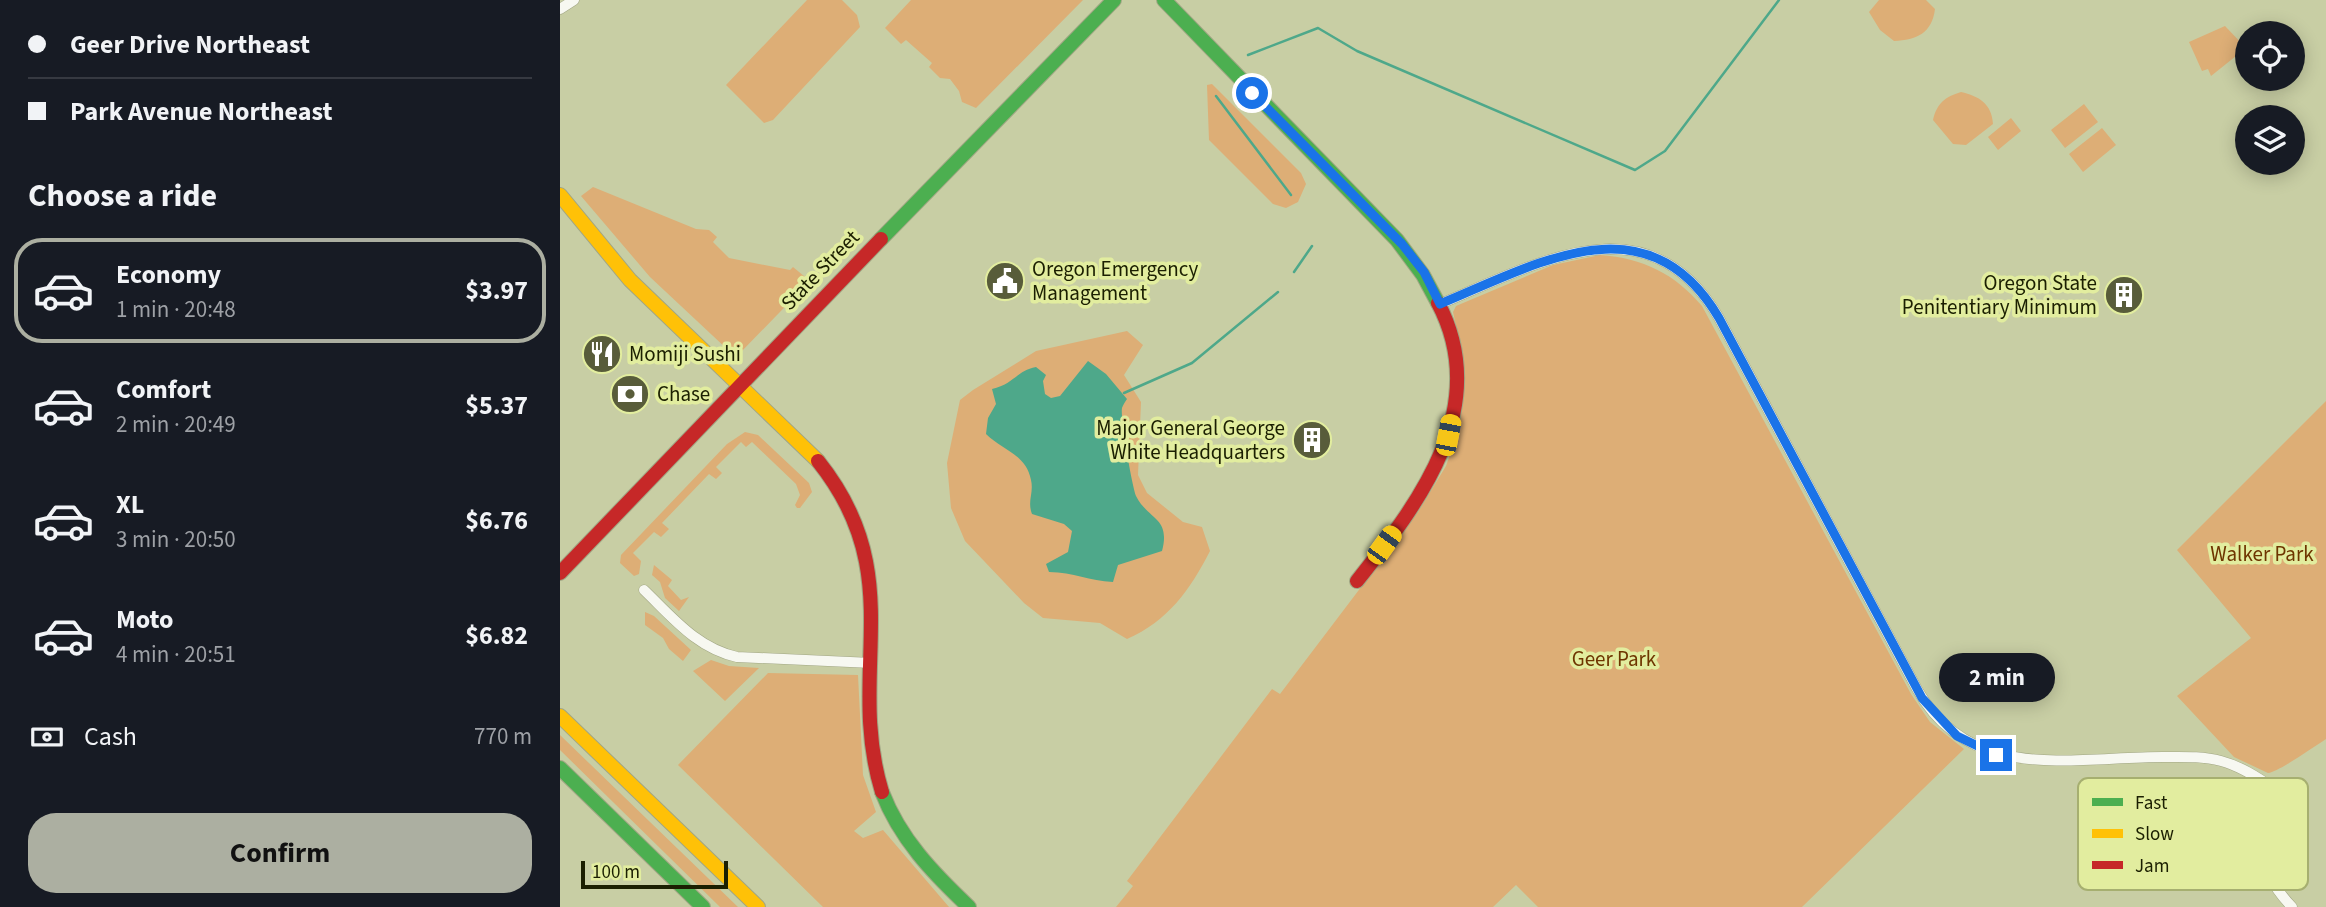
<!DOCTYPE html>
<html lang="en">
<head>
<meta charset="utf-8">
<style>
	body { margin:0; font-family:"Source Sans 3",sans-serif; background:#242831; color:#f1f3f6; height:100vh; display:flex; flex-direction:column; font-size:26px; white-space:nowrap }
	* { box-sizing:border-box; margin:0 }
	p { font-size:23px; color:#9ea1a6 }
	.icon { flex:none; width:38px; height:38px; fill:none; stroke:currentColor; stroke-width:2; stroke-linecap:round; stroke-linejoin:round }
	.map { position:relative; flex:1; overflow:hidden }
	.sheet { display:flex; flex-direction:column; background:#171b24; width:560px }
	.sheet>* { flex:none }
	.guide { display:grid; align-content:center; height:154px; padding:0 28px; background:#171b24 }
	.controls { position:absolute; left:1675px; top:21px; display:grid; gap:14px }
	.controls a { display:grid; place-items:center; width:70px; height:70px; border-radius:50%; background:#171b24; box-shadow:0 4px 18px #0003; font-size:35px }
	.scale { position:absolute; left:21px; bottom:18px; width:147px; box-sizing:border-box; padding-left:7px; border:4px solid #1b1f01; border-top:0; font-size:19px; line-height:24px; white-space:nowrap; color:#1b1f01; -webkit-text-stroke:5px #e2ed9f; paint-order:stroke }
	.end { position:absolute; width:32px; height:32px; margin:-16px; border:9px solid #1a73e8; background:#fff; box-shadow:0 0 0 4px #fff }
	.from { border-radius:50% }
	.bubble { position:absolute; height:49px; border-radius:24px; background:#171b24; box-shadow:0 4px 18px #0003; font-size:23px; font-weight:700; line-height:49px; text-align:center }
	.car { position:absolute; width:21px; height:42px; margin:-21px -10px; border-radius:9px; box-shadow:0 0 5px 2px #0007; background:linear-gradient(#f5c518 24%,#345 0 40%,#f5c518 0 76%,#345 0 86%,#f5c518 0) }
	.guide b { display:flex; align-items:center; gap:24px; height:66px; font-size:26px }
	.guide b+b { border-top:2px solid #363941 }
	.guide i { width:18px; height:18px; background:#f1f3f6 }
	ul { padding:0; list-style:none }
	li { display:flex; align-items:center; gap:21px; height:105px; margin:0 14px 10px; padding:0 14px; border:4px solid transparent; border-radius:28px }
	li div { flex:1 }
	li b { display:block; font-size:26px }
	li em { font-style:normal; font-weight:700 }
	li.on { border-color:#acafa1 }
	li>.icon { width:63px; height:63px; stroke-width:1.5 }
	h2 { padding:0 28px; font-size:32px; line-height:84px }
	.pay { display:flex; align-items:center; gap:18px; height:77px; padding:0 28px; font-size:26px }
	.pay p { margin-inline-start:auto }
	.button { display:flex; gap:14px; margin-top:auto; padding:14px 28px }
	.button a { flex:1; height:80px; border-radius:28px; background:#acafa1; color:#111; font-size:28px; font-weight:700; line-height:80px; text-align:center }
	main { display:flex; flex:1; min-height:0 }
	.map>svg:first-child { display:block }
	.green { fill:#ddae76 }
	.water { fill:#4ea88a }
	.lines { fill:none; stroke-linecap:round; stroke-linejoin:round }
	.stream { stroke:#4ea88a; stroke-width:2.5 }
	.street-casing { stroke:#a1a684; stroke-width:11 }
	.fast-casing { stroke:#a1a684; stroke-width:16 }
	.slow-casing { stroke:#a1a684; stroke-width:16 }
	.jam-casing { stroke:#a1a684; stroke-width:16 }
	.street { stroke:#f7f8f1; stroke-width:10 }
	.fast { stroke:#4caf50; stroke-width:14 }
	.slow { stroke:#ffc107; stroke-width:14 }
	.jam { stroke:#c62828; stroke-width:14 }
	.route { stroke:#1a73e8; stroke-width:9 }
	.labels { text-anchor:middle; stroke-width:7; stroke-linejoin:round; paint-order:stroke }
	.poi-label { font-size:21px; fill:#1b1f01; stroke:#e2ed9f; text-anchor:start }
	.street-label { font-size:21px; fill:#1b1f01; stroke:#e2ed9f }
	.park-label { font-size:21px; fill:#6e3500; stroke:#e2ed9f }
	.key { fill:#e2ed9f; stroke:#a6af70; stroke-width:2 }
	.key-label { font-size:19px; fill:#1b1f01 }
</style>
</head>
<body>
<main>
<section class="sheet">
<div class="guide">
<b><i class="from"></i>Geer Drive Northeast</b>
<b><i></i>Park Avenue Northeast</b>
</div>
<h2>Choose a ride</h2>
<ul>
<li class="on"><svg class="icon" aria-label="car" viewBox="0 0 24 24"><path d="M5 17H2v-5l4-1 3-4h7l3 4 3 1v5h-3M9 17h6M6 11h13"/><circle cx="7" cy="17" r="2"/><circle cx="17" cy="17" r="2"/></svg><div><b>Economy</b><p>1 min · 20:48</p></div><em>$3.97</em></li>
<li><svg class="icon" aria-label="car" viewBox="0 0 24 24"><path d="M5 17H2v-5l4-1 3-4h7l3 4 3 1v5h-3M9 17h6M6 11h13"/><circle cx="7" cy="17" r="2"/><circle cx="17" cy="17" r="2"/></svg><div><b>Comfort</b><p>2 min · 20:49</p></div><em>$5.37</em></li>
<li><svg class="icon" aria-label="car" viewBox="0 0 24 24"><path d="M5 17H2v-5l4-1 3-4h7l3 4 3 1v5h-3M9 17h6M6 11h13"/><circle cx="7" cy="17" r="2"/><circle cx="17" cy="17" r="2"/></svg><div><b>XL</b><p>3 min · 20:50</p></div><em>$6.76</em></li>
<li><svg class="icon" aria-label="car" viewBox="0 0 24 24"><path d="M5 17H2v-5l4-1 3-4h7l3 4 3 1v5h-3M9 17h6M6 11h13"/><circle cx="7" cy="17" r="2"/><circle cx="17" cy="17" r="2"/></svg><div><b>Moto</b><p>4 min · 20:51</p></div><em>$6.82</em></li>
</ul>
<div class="pay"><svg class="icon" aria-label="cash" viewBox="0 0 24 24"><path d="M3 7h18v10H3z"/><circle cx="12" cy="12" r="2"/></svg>Cash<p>770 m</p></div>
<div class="button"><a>Confirm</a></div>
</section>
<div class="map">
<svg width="1766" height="907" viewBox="0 0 1766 907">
	<rect width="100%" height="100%" fill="#c8cea4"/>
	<!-- green -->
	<path class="green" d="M247 0H282L297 15 300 27 213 120 204 123 166 85Z
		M351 0H523L416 108 402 102 399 91 390 79 380 78 369 67 372 63 346 40 341 44 325 28Z
		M1319 0H1366L1375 9C1372 33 1357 40 1334 41L1320 30 1309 12Z
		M1665 26 1686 48 1651 76 1648 69 1642 71 1629 42Z
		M652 84 741 173 746 184 738 202 726 208 713 204 649 140 647 85Z
		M1401 92C1419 96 1432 104 1433 124L1406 145 1393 144 1373 120C1377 103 1385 97 1401 92Z
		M1524 104 1538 122 1505 148 1491 130Z
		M1451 118 1461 131 1438 150 1428 137Z
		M1542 128 1556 145 1523 172 1509 154Z
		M33 187 136 229 149 230 157 237 153 242 169 258 230 270 233 267 250 281 181 352 168 350 90 277 21 196Z
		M1040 255C1083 258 1115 274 1142 306L1351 694 1370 722 1404 749 1242 907H978L956 885 933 907H556L573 886 567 881 712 689 720 694 858 512 886 466 898 432 903 403 902 353 893 312 896 306 993 265Z
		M567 331 583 345 564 375 581 402 578 475 587 493 623 522 642 527 650 551C630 590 608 621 567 639L540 623 483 618 464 603 405 541 391 508 387 463 400 400 413 390 476 351Z
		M1766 401V739C1752 748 1720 771 1708 773L1674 757 1617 696 1691 638 1617 550Z
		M185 432 198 435 249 483 252 492 240 508H237L235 505 240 495 236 484 192 442 186 447 181 442 156 467 162 473 156 479 149 474 102 523 109 529 101 537 94 532 73 553 81 561 79 574 74 576 60 563 61 555 167 444Z
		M94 565 112 580 108 586 121 600 129 597 119 611 105 598 100 582 92 575Z
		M85 612 94 616 131 650 123 661 109 649 103 638 85 625Z
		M151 660 169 666 199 668 165 701 133 671Z
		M208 673 298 675 303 775 316 812 294 831 303 838 323 830 389 907H263L118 765Z
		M0 735 178 907H160L0 750Z"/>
	<!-- water -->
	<path class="water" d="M528 361 546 374 567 399C565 402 563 405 562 408 560 417 572 486 576 496 588 520 611 517 602 551L558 565 553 582C529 581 514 572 489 572L486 564 508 552 512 531 504 524 472 514C467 501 474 493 471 480 466 454 442 450 426 434L428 418 436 404 432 389C454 384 456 371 476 367L486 375 483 381 485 394 491 398 500 396Z"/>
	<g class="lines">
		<!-- stream -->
		<path class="stream" d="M688 55 758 28 797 51 1075 170 1105 151 1219 0
			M656 96 731 195
			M734 272 752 246
			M564 393 632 363 718 292"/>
		<!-- street casing -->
		<g class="street-casing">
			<path id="street" d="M0 9 14 0
				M880 304C977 264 1088 197 1159 318L1357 689C1410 784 1512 757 1603 757 1622 757 1642 756 1661 761 1680 766 1697 777 1713 788 1695 837 1695 868 1732 907
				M84 590C113 618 137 648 177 657L312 663"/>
		</g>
		<!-- fast casing -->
		<g class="fast-casing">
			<path id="fast" d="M604 0 837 240 863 275 878 303
				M321 239 554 0
				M0 768 143 907
				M322 792C340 839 373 873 409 907"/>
		</g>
		<!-- slow casing -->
		<g class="slow-casing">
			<path id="slow" d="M0 195 70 280 258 461
				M0 716 198 907"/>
		</g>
		<!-- jam casing -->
		<g class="jam-casing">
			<path id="jam" d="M258 461C351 577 285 671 322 792
				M0 573 321 239
				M797 581C859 503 933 407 878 303"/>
		</g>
		<!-- street -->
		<use href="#street" class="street"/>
		<!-- fast -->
		<use href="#fast" class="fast"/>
		<!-- slow -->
		<use href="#slow" class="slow"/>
		<!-- jam -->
		<use href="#jam" class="jam"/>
	</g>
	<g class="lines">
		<!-- route -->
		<path class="route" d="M692 93 842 244 864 272 880 304C977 264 1088 197 1159 318L1362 698 1397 736 1436 755"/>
	</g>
	<!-- icons -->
	<defs>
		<g id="civic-disc" transform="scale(2.0125)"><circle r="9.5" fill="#585c3a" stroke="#e2ed9f"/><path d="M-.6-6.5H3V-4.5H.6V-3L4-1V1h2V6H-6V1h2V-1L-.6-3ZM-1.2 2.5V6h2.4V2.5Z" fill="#fff"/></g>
		<g id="building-disc" transform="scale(2.0125)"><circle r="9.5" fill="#585c3a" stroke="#e2ed9f"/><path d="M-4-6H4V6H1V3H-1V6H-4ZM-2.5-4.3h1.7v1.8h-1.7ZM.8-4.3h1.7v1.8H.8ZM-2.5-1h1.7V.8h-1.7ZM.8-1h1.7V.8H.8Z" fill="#fff"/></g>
		<g id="restaurant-disc" transform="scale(2.0125)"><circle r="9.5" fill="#585c3a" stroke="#e2ed9f"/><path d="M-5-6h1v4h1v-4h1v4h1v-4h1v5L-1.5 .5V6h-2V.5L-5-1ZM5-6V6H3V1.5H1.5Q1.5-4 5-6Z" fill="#fff"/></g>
		<g id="bank-disc" transform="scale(2.0125)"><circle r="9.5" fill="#585c3a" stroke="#e2ed9f"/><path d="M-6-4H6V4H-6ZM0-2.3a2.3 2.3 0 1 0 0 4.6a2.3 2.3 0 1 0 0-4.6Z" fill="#fff"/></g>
	</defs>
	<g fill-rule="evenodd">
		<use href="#civic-disc" x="445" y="281"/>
		<use href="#building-disc" x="1564" y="295"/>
		<use href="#restaurant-disc" x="42" y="354"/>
		<use href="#bank-disc" x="70" y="394"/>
		<use href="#building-disc" x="752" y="440"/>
	</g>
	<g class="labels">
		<!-- poi labels -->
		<g class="poi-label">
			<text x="472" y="276">Oregon Emergency<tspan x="472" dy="24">Management</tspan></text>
			<text x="1537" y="290" text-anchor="end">Oregon State<tspan x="1537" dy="24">Penitentiary Minimum</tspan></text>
			<text x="69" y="361">Momiji Sushi</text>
			<text x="97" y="401">Chase</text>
			<text x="725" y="435" text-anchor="end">Major General George<tspan x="725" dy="24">White Headquarters</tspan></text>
		</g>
		<!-- street labels -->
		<g class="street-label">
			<text transform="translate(260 270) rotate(-46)" y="7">State Street</text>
		</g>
		<!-- park labels -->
		<g class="park-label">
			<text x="1702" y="561">Walker Park</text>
			<text x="1054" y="666">Geer Park</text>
		</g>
	</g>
	<!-- legend -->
	<rect x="1518" y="778" width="230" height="112" rx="10" class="key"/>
	<rect x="1532" y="798" width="31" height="8" fill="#4caf50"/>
	<rect x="1532" y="829" width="31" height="9" fill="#ffc107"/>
	<rect x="1532" y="861" width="31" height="8" fill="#c62828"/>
	<g class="key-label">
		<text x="1575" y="809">Fast</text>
		<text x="1575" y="840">Slow</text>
		<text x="1575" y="872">Jam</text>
	</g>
</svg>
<div class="controls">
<a><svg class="icon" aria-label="locate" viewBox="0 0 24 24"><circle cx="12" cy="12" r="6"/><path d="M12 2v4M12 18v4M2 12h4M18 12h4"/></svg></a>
<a><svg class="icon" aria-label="layers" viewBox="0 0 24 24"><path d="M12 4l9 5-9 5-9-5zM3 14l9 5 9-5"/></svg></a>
</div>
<div class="scale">100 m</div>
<i class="end from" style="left:692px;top:93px"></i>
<i class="end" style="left:1436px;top:755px"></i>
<div class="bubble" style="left:1379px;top:653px;width:116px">2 min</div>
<i class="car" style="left:888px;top:435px;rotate:11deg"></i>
<i class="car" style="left:824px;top:545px;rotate:36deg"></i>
</div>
</main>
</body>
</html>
